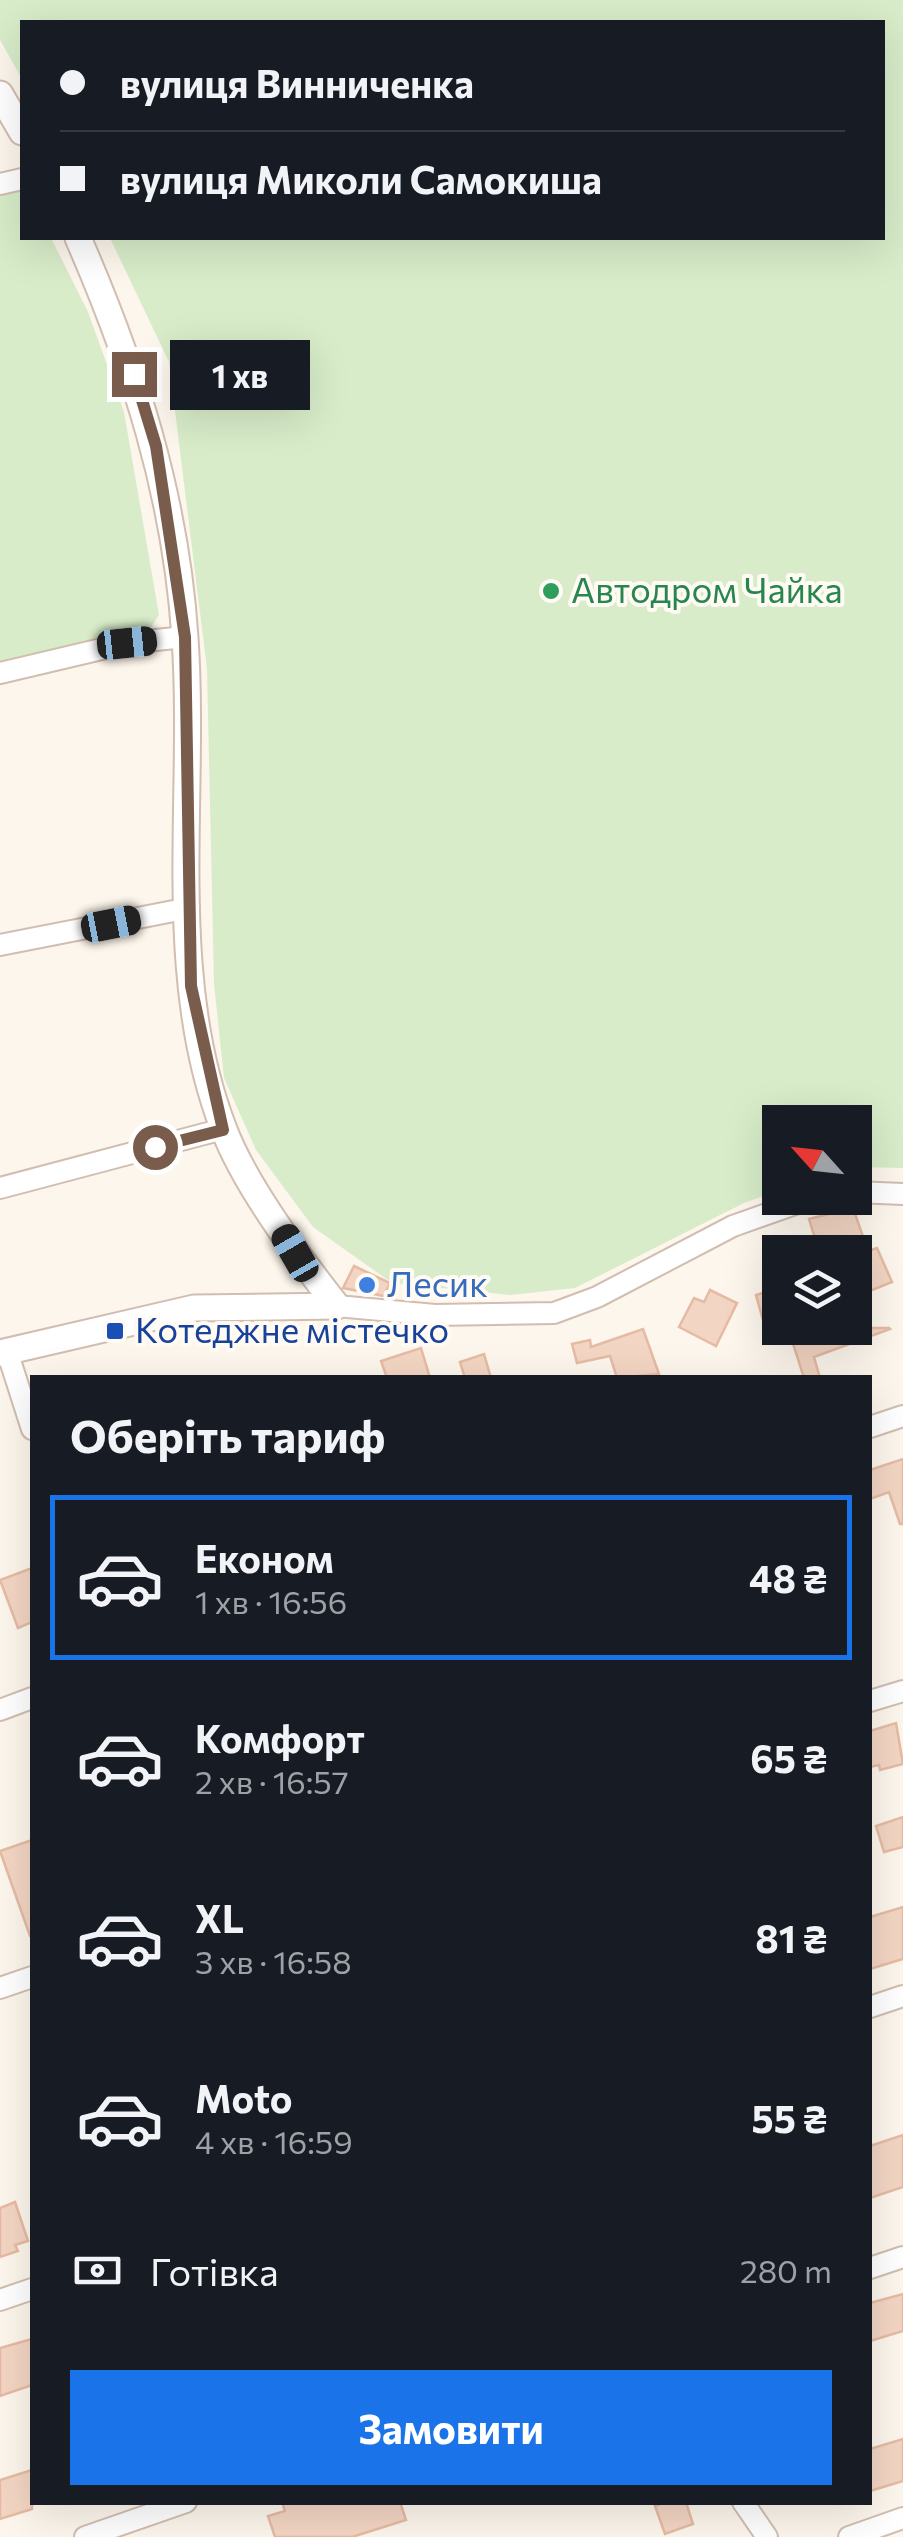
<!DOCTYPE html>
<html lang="uk">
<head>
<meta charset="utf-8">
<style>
	body { margin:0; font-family:Commissioner,sans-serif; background:#20242c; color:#f1f3f6; height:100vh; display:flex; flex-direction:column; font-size:38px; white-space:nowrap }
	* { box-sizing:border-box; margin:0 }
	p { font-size:32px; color:#9ea1a6 }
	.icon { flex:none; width:55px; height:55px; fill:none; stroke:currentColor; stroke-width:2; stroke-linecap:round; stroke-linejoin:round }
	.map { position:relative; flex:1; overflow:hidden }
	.sheet { position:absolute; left:30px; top:1375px; width:842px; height:1130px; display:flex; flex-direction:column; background:#171b24; border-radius:0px; box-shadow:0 10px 40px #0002 }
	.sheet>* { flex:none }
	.banner { position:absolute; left:20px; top:20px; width:865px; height:220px; border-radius:0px; box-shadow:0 10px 40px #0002; display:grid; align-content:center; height:220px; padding:0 40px; background:#171b24 }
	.needle { width:65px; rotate:297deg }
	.buttons { position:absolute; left:762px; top:1105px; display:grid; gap:20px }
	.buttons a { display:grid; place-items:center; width:110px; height:110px; border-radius:0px; background:#171b24; box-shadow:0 10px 40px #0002; font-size:50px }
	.end { position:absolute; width:45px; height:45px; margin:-22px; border:12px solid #7a5c4d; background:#fff; box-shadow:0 0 0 5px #fff }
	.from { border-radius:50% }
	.bubble { position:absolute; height:70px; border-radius:0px; background:#171b24; box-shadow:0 10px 40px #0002; font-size:32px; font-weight:700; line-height:70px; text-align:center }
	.car { position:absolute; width:30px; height:60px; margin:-30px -15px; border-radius:12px; box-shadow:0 0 8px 2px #0007; background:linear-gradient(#222 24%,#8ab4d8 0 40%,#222 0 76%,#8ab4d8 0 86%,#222 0) }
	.banner b { display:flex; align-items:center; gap:35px; height:95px; font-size:38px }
	.banner b+b { border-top:2px solid #363941 }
	.banner i { width:25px; height:25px; background:#f1f3f6 }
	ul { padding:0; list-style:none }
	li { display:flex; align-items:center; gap:30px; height:165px; margin:0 20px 15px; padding:0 20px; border:5px solid transparent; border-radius:0px }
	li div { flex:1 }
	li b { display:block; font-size:38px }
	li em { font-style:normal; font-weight:700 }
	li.selected { border-color:#1a73e8 }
	li>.icon { width:90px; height:90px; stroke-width:1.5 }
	h2 { padding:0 40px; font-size:45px; line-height:120px }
	.pay { display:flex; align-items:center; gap:25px; height:110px; padding:0 40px; font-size:38px }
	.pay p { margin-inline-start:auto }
	.cta { display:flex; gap:20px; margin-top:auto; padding:20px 40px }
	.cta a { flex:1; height:115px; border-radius:0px; background:#1a73e8; color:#fff; font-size:40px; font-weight:700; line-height:115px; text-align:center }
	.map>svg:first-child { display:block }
	.green { fill:#d8ecc9 }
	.building { fill:#f3d5c3; stroke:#e6bba3; stroke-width:2.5 }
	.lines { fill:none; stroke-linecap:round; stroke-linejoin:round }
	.minor-casing { stroke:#d1beb0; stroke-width:24 }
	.tertiary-casing { stroke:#d1beb0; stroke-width:29 }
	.minor { stroke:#fff; stroke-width:20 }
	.tertiary { stroke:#fff; stroke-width:25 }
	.route { stroke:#7a5c4d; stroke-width:12 }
	.leisure-dot { fill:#2e9e5b; stroke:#fffaf3; stroke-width:4 }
	.shop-dot { fill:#3f7fe0; stroke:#fffaf3; stroke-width:4 }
	.transit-dot { fill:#1a4fb4; stroke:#fffaf3; stroke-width:4 }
	.labels { text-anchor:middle; stroke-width:8; stroke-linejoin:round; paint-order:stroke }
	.leisure-label { font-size:35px; fill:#27864d; stroke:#fffaf3; text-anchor:start }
	.shop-label { font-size:35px; fill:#366cbe; stroke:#fffaf3; text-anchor:start }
	.transit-label { font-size:35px; fill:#164399; stroke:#fffaf3; text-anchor:start }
</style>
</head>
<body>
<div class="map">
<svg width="903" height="2537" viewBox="0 0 903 2537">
	<rect width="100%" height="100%" fill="#fdf6ec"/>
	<!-- green -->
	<path class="green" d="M0 0H903V1168L855 1167V1122H780V1190L744 1203 575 1288 510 1295 392 1283 313 1227 256 1150 224 1078 214 984 207 669 169 362 110 238H882V22H22V79L0 40Z
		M0 189 22 192V238H51L88 312 124 412 159 615 149 630 0 663Z"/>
	<!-- building -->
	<path class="building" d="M853 1208 868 1251 877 1248 892 1282 855 1297V1243L848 1246 845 1237 817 1245 809 1219Z
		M354 1266 390 1283 384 1296 343 1288Z
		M780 1288V1316L763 1320 756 1295Z
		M710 1290 737 1303 716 1346 679 1327 694 1298 704 1302Z
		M788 1328H889L890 1329 814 1357 820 1378H804Z
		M643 1329 659 1374 617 1378 610 1356 577 1363 572 1344 590 1340 591 1347Z
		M421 1348 430 1378H387L381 1361Z
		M484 1354 491 1378H465L460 1362Z
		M903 1459V1524H900L889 1492 870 1499V1470Z
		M32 1568V1622L18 1628 0 1580Z
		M896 1723 903 1764 880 1770 879 1765 870 1767V1731Z
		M903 1817V1847L884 1852 876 1826Z
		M32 1840V1936H30L0 1851Z
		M903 1907V1959L870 1969V1917Z
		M903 2135V2187L870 2198V2146Z
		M15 2202 28 2241 15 2245 18 2251 0 2257V2208Z
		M903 2294V2331L870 2341V2303Z
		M32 2339V2385L0 2396V2348Z
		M903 2439V2481L870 2491V2449Z
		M32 2470V2509L0 2519V2480Z
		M282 2502H400L406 2520 352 2537H275L268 2516 285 2511Z
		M665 2502H686L693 2524 665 2534 655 2506Z"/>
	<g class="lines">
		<!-- minor casing -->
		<g class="minor-casing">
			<path id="minor" d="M0 184 22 179
				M0 673 127 643 185 637
				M0 945 189 908
				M0 1188 223 1129
				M855 1192 903 1194
				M337 1306 435 1315 554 1313 597 1297 733 1226 812 1198
				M7 1351 32 1429
				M870 1427 903 1416
				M870 1701 903 1691
				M0 1710 32 1698
				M0 1988 32 1977
				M870 2007 903 1996
				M870 2268 903 2257
				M0 2300 32 2289
				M743 2502 767 2537
				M85 2537 186 2502
				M849 2537 903 2518"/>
		</g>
		<!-- tertiary casing -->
		<g class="tertiary-casing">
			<path id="tertiary" d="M0 94 22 132
				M78 238C134 366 176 497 185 638 196 799 164 973 223 1127 243 1182 300 1259 337 1306
				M0 1353 194 1308 337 1306"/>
		</g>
		<!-- minor -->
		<use href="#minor" class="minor"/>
		<!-- tertiary -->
		<use href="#tertiary" class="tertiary"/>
	</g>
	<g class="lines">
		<!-- route -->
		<path class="route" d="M134 374 156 446 185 637 191 986 223 1130 155 1147"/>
	</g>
	<!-- markers -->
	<circle class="leisure-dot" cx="551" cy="591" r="10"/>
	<circle class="shop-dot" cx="367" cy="1285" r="10"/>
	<rect class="transit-dot" x="105" y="1321" width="20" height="20" rx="5"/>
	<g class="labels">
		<!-- leisure labels -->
		<g class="leisure-label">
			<text x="571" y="603">Автодром Чайка</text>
		</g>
		<!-- shop labels -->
		<g class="shop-label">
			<text x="387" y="1297">Лесик</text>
		</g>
		<!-- transit labels -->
		<g class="transit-label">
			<text x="135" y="1343">Котеджне містечко</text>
		</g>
	</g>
</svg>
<div class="buttons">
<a><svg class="needle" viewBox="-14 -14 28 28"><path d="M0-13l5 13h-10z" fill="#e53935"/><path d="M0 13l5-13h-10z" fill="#9ea1a6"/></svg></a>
<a><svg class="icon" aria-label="layers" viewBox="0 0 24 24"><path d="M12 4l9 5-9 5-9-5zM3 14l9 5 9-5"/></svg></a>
</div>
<i class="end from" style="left:155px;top:1147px"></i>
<i class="end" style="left:134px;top:374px"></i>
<div class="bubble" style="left:170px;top:340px;width:140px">1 хв</div>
<i class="car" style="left:127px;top:643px;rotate:84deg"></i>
<i class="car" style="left:111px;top:924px;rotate:79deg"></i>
<i class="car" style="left:295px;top:1253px;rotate:330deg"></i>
<div class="banner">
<b><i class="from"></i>вулиця Винниченка</b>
<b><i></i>вулиця Миколи Самокиша</b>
</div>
<section class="sheet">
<h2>Оберіть тариф</h2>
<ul>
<li class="selected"><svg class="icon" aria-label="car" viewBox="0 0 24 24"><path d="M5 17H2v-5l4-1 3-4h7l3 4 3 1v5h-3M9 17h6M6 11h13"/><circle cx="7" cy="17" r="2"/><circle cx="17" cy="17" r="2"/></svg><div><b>Економ</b><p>1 хв · 16:56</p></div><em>48 ₴</em></li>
<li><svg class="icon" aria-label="car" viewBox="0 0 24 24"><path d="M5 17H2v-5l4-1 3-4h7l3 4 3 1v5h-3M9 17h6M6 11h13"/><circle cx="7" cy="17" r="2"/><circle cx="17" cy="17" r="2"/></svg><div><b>Комфорт</b><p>2 хв · 16:57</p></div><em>65 ₴</em></li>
<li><svg class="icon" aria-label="car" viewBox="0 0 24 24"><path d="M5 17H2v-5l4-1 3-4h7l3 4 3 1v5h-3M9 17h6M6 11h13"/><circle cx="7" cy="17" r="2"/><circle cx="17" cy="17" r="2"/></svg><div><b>XL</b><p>3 хв · 16:58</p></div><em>81 ₴</em></li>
<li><svg class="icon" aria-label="car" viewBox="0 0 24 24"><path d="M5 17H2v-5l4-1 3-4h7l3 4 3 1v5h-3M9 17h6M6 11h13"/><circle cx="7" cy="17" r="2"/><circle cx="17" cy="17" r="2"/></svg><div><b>Moto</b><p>4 хв · 16:59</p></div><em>55 ₴</em></li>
</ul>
<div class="pay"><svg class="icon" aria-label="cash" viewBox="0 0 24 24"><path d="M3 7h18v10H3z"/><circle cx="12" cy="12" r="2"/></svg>Готівка<p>280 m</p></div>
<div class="cta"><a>Замовити</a></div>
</section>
</div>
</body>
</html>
